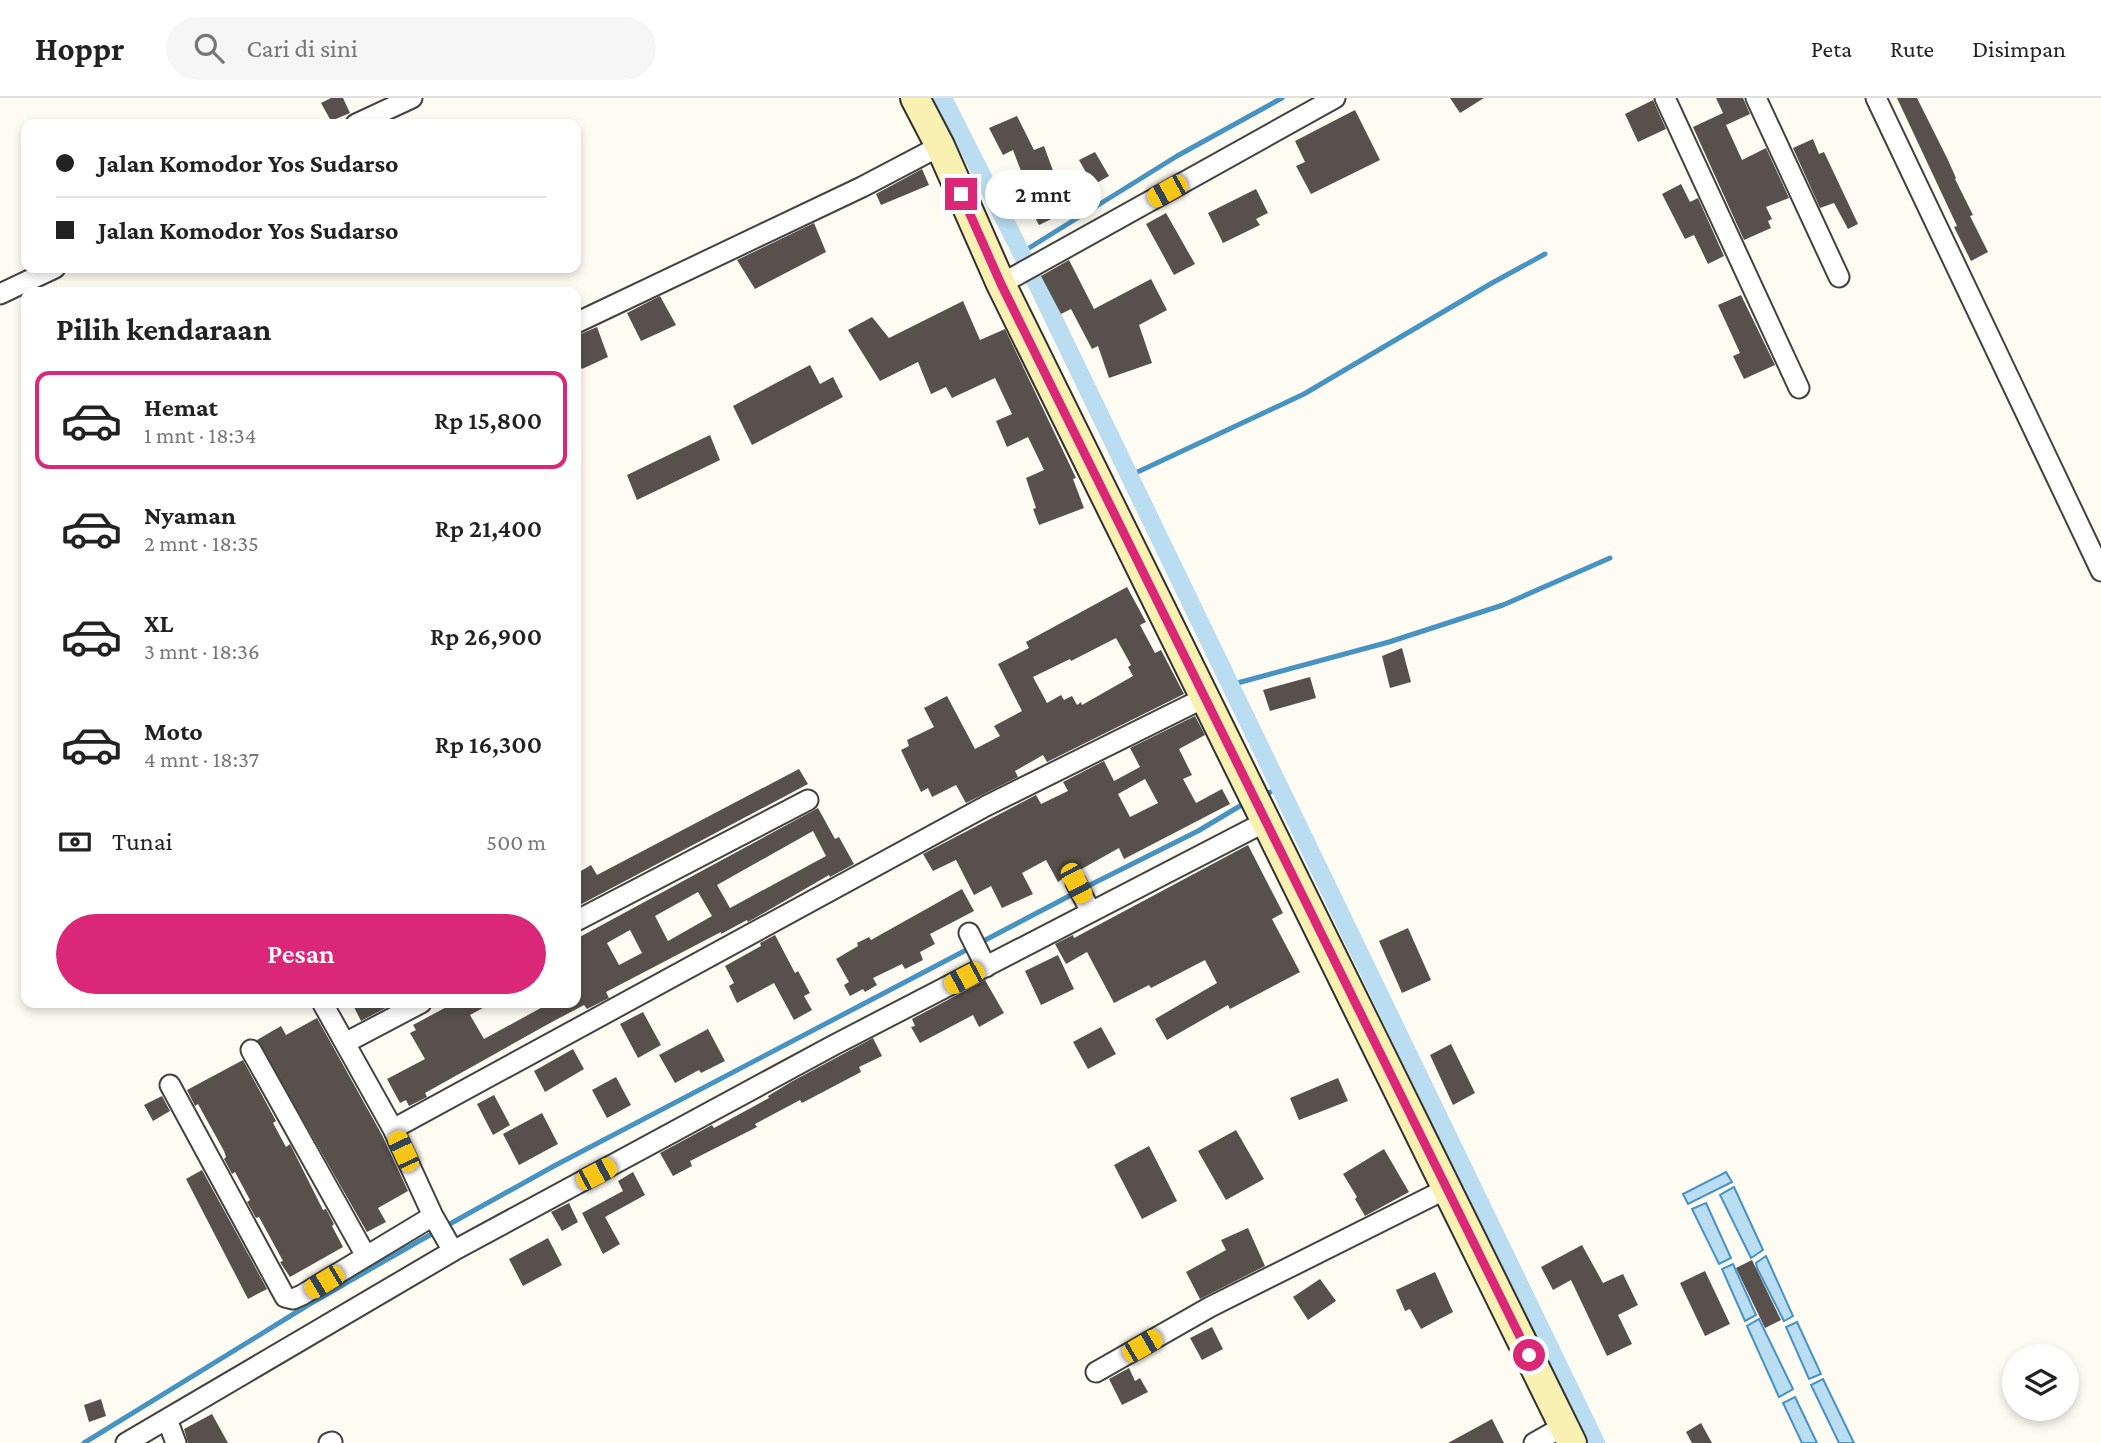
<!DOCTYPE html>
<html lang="id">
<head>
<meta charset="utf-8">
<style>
	body { margin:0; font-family:"Crimson Pro",serif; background:#f6f6f6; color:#222; height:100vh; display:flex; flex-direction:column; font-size:26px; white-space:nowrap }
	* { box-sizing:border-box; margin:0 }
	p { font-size:23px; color:#767676 }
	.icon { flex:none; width:38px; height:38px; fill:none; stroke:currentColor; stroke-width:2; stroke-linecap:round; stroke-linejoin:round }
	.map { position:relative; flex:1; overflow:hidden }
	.side { position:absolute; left:21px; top:189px; width:560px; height:721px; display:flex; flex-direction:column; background:#fff; border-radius:14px; box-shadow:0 4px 10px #0003 }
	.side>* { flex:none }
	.guide { position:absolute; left:21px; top:21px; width:560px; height:154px; border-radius:14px; box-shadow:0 4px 10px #0003; display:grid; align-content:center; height:154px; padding:0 35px; background:#fff }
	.buttons { position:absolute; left:2002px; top:1246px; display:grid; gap:14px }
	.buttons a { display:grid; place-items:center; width:77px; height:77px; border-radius:50%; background:#fff; box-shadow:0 4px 10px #0003; font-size:35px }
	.end { position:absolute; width:32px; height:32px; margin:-16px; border:9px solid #db2777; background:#fff; box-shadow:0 0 0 4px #fff }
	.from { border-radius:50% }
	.bubble { position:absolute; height:49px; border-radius:24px; background:#fff; box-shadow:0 4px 10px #0003; font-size:23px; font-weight:600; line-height:49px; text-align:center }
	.car { position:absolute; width:21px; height:42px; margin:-21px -10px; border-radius:9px; box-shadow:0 0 5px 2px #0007; background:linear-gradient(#f5c518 24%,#345 0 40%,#f5c518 0 76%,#345 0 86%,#f5c518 0) }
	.guide b { display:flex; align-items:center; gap:24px; height:66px; font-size:26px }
	.guide b+b { border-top:2px solid #e0e0e0 }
	.guide i { width:18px; height:18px; background:#222 }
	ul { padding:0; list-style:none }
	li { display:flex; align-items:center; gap:21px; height:98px; margin:0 14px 10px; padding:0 21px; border:4px solid transparent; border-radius:14px }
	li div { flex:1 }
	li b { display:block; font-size:26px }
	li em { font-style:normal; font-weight:600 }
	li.current { border-color:#db2777 }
	li>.icon { width:63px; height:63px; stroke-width:1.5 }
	h2 { padding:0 35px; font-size:32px; line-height:84px }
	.pay { display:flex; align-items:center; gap:18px; height:77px; padding:0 35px; font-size:26px }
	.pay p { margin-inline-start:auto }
	.button { display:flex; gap:14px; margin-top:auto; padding:14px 35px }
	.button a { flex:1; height:80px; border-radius:42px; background:#db2777; color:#fff; font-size:28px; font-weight:600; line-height:80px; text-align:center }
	header { display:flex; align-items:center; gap:42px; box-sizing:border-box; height:98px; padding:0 35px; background:#fff; border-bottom:2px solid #e0e0e0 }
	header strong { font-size:33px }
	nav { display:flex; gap:38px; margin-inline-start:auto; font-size:24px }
	.search { width:490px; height:63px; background:#f6f6f6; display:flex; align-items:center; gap:18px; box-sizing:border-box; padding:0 24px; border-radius:38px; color:#767676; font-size:26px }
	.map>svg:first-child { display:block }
	.water { fill:#baddf2; stroke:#4693c4; stroke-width:2 }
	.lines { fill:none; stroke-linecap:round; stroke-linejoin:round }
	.stream { stroke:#4693c4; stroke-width:5 }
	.canal { stroke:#baddf2; stroke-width:18 }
	.building { fill:#57504c; fill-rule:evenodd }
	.street-casing { stroke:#424242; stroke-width:23 }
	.secondary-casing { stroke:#313131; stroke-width:32 }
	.street { stroke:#fff; stroke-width:19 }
	.secondary { stroke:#f9f1b1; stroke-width:28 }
	.route { stroke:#db2777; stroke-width:9 }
</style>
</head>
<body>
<header>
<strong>Hoppr</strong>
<div class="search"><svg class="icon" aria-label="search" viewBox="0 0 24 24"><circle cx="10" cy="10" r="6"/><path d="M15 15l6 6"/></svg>Cari di sini</div>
<nav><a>Peta</a><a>Rute</a><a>Disimpan</a></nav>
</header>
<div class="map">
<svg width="2101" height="1345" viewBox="0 0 2101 1345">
	<rect width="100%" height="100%" fill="#fefbf2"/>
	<!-- water -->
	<path class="water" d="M1726 1074 1732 1084 1688 1106 1683 1096Z
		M1734 1089 1763 1152 1751 1160 1720 1097Z
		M1706 1105 1731 1160 1719 1166 1692 1111Z
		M1766 1158 1793 1218 1784 1223 1757 1170 1756 1165Z
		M1733 1166 1756 1217 1745 1223 1722 1171Z
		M1759 1221 1793 1291 1779 1299 1747 1228Z
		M1797 1224 1821 1276 1809 1281 1786 1229Z
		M1823 1281 1854 1345H1839L1811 1287Z
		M1795 1299 1817 1345H1802L1783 1305Z"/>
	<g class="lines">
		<!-- stream -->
		<path class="stream" d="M1021 155 1177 58 1282 0
			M1129 378 1304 296 1492 185 1545 156
			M1230 587 1389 544 1503 507 1610 460
			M1268 695 1280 690
			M1084 790 1198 733 1240 708
			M84 1345 313 1204 421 1142 554 1068 1075 795"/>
		<!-- canal -->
		<path class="canal" d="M943 0 1033 178 1596 1345"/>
	</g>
	<!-- building -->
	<path class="building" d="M331 0H343L350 15 331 23 321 5Z
		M1450 0H1484L1460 15Z
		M1716 0H1743L1750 16 1726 27 1742 62 1766 50 1789 100 1766 109 1772 121 1768 123 1771 130 1744 142 1693 29 1723 15Z
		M1897 0H1917L1948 62 1956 80 1955 81 1973 117 1970 118 1988 154 1971 163 1954 129 1957 128Z
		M1653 2 1666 31 1638 44 1625 16Z
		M1355 12 1380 62 1311 96 1296 68 1305 64 1295 43Z
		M1017 18 1034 52 1044 48 1055 78 1050 80 1068 113 1039 127 1023 97 1029 94 1013 52 1003 57 989 30Z
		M1813 41 1819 56 1824 54 1858 126 1848 131 1834 105 1820 110 1793 50Z
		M1095 54 1109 78 1093 87 1079 62Z
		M922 71 929 87 881 107 876 96Z
		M1681 86 1690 104 1698 100 1724 158 1708 166 1694 137 1685 141 1662 96Z
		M1256 91 1268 115 1256 121 1260 127 1223 145 1208 115Z
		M1166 115 1195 166 1174 177 1146 126Z
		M814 125 826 154 755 191 737 162Z
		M1069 162 1094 211 1151 181 1167 212 1139 227 1152 265 1109 280 1098 248 1092 251 1071 211 1061 216 1041 178Z
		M1741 197 1775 267 1744 281 1733 258 1740 255 1718 207Z
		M660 198 676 227 641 243 627 215Z
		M963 203 980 242 1005 231 1076 380 1073 381 1084 410 1039 427 1033 411 1036 410 1026 380 1044 372 1028 339 1007 349 996 323 1012 316 995 280 952 300 946 289 931 296 918 264 880 283 848 232 872 219 889 240Z
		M597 229 608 259 582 271 576 261V238Z
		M810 267 820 286 833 279 843 299 752 347 733 308Z
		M710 337 720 362 637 402 627 377Z
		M1127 489 1146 524 1140 527 1155 555 1161 552 1184 596 1047 664 1043 657 1015 673 1018 679 966 705 956 687 932 699 928 690 921 694 901 652 909 648 907 642 934 629 924 610 947 598 975 651 1000 638 994 628 1022 613 998 566 1029 550 1026 544ZM1116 540 1131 567 1128 569 1133 578 1082 607 1081 604 1077 607 1072 598 1064 602 1061 597 1047 605 1033 579 1070 561 1071 563Z
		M1402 550 1411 584 1390 590 1382 558Z
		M1310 579 1316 600 1270 613 1263 592Z
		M1195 618 1205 637 1179 651 1192 677 1183 681 1196 705 1222 691 1230 706 1124 761 1119 750 1078 773 1070 775 1058 784 1046 762 1022 775 1033 796 1002 810 991 788 974 797 956 762 933 773 923 756 1036 697 1041 706 1068 693 1063 684 1104 663 1114 683 1140 669 1130 650ZM1145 681 1158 705 1130 719 1118 696Z
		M799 671 808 686 576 809V776L591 767 597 777Z
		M818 710 835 741 839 739 854 766 830 779 829 777 748 824 747 822 721 836V834L606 894 609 900 587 911 584 907 550 925 425 995 427 999 409 1008 406 1002 400 1005 387 981 425 961 410 935 416 932 413 927 454 905H492L470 917 484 941 550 905H576V841ZM813 733 826 758 730 810 717 787ZM698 794 712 818 668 843 655 818ZM630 832 642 855 619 867 607 845Z
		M1248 747 1283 815 1272 821 1300 874 1230 911 1228 907 1167 942 1155 921 1217 885 1205 862 1151 890 1149 887 1114 905 1087 854 1066 866 1055 846 1073 837 1074 840Z
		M962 791 974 813 930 836 935 846 920 854 923 862 905 871 902 866 873 880 877 887 865 894 863 891 850 898 844 887 849 884 836 861 858 848 857 845 869 839 871 842Z
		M1408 830 1431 882 1402 895 1379 843Z
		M775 837 795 875 798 873 810 895 804 898 812 912 794 922 774 885 737 905 729 888 734 885 725 868 761 848 760 845Z
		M1058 857 1074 891 1041 907 1025 873Z
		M985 882 1004 915 979 929 973 917 920 945 911 929 915 928 912 921Z
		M352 905H395L361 923Z
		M643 914 661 947 638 960 620 926Z
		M317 920 382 1037 408 1093 378 1110 386 1124 367 1134 257 942 281 928 286 937Z
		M1101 929 1116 956 1088 971 1073 944Z
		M708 931 725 963 701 975 699 972 675 985 659 957Z
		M873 940 882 958 859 969 861 974 802 1005 800 1002 755 1026 757 1029 690 1063 692 1068 673 1078 660 1055 712 1027 714 1030 769 1000 768 998 791 984Z
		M1451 946 1475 995 1453 1007 1430 957Z
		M573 951 584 971 545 994 534 973Z
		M243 962 276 1023 273 1025 286 1049 290 1046 323 1112 326 1111 334 1126 332 1128 343 1149 290 1179 280 1164 283 1163 259 1119 256 1120 247 1104 250 1102 235 1074 232 1076 224 1061 226 1059 224 1053 198 1006 195 1008 187 992Z
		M616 979 631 1007 607 1020 592 992Z
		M1338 980 1348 1003 1299 1022 1290 1000Z
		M494 997 510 1027 493 1037 477 1006Z
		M162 998 170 1013 153 1023 144 1007Z
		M542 1015 558 1046 519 1067 503 1036Z
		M1236 1032 1264 1081 1226 1102 1198 1053Z
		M1149 1048 1177 1103 1142 1121 1114 1067Z
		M1384 1051 1409 1094 1365 1118 1355 1101 1357 1099 1343 1076Z
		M202 1072 267 1191 248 1201 186 1081Z
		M633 1074 645 1097 605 1119 620 1146 603 1156 582 1115 623 1093 618 1083Z
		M569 1105 578 1124 562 1133 551 1114Z
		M1248 1130 1265 1168 1200 1201 1186 1174 1226 1152 1221 1142Z
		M548 1140 562 1167 523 1188 509 1161Z
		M1582 1147 1603 1185 1623 1176 1638 1207 1618 1217 1632 1246 1607 1258 1571 1182 1553 1192 1541 1169Z
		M1752 1162 1781 1222 1765 1230 1736 1170Z
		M1705 1173 1730 1226 1705 1238 1680 1185Z
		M1435 1174 1453 1214 1421 1231 1410 1211 1405 1213 1396 1192Z
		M1320 1181 1336 1203 1308 1222 1293 1199Z
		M1212 1229 1223 1251 1202 1262 1190 1240Z
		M1129 1270 1135 1283 1140 1280 1148 1294 1122 1307 1109 1281Z
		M101 1301 106 1318 89 1324 84 1307Z
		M212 1316 228 1345H188L184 1331Z
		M1492 1321 1504 1345H1448Z
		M1701 1325 1712 1345H1692L1686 1334Z"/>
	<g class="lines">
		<!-- street casing -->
		<g class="street-casing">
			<path id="street" d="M1665 0 1799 290
				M1756 0 1839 179
				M1876 0 2101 473
				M356 26 412 0
				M1001 186 1335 0
				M0 196 55 170
				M576 225 862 89 940 48
				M1076 785 1091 814
				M576 823 808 702
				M969 835 986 869
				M323 906 393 1031 433 1118 453 1153
				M345 945 421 905
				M251 952 366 1158
				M170 987 285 1199 293 1201 302 1197 433 1118
				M393 1031 986 708 1204 600
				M1096 1274 1210 1209 1446 1091
				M167 1321 176 1345
				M126 1345 453 1153 834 947 1265 724
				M329 1345 332 1344
				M1534 1345 1564 1328"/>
		</g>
		<!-- secondary casing -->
		<g class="secondary-casing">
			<path id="secondary" d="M915 0 940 48 1001 186 1572 1345"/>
		</g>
		<!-- street -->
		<use href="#street" class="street"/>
		<!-- secondary -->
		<use href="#secondary" class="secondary"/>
	</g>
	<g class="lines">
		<!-- route -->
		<path class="route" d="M961 96 1001 186 1529 1257"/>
	</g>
</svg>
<div class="buttons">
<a><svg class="icon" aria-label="layers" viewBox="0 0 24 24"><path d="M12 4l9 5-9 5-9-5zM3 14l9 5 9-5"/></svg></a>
</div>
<i class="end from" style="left:1529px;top:1257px"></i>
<i class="end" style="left:961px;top:96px"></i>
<div class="bubble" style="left:985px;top:72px;width:116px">2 mnt</div>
<i class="car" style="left:1167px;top:93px;rotate:241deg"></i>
<i class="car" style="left:1076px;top:785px;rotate:152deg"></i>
<i class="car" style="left:964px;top:880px;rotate:242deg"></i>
<i class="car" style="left:403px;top:1053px;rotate:335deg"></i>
<i class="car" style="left:596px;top:1076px;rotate:62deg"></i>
<i class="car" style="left:324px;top:1184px;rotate:239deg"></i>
<i class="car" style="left:1142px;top:1248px;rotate:60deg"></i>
<div class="guide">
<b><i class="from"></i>Jalan Komodor Yos Sudarso</b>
<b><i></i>Jalan Komodor Yos Sudarso</b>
</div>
<section class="side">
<h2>Pilih kendaraan</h2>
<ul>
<li class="current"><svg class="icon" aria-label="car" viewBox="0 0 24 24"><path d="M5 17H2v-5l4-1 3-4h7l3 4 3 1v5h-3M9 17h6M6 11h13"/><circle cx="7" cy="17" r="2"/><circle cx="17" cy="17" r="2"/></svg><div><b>Hemat</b><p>1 mnt · 18:34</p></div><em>Rp 15,800</em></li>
<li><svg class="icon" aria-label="car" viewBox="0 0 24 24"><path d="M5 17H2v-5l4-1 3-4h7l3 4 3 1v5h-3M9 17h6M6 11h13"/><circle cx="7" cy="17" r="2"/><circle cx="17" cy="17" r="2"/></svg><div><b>Nyaman</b><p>2 mnt · 18:35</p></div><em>Rp 21,400</em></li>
<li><svg class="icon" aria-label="car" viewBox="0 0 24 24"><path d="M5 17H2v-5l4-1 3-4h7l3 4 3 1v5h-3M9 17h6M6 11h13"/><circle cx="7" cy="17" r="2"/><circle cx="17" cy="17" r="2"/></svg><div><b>XL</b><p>3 mnt · 18:36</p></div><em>Rp 26,900</em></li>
<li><svg class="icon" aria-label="car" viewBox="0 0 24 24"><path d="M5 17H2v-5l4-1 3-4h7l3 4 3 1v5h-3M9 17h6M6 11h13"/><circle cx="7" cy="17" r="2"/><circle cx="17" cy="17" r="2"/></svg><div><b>Moto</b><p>4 mnt · 18:37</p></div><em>Rp 16,300</em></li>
</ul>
<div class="pay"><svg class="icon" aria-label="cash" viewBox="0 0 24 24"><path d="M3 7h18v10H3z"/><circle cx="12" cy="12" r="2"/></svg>Tunai<p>500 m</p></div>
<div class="button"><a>Pesan</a></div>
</section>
</div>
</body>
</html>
